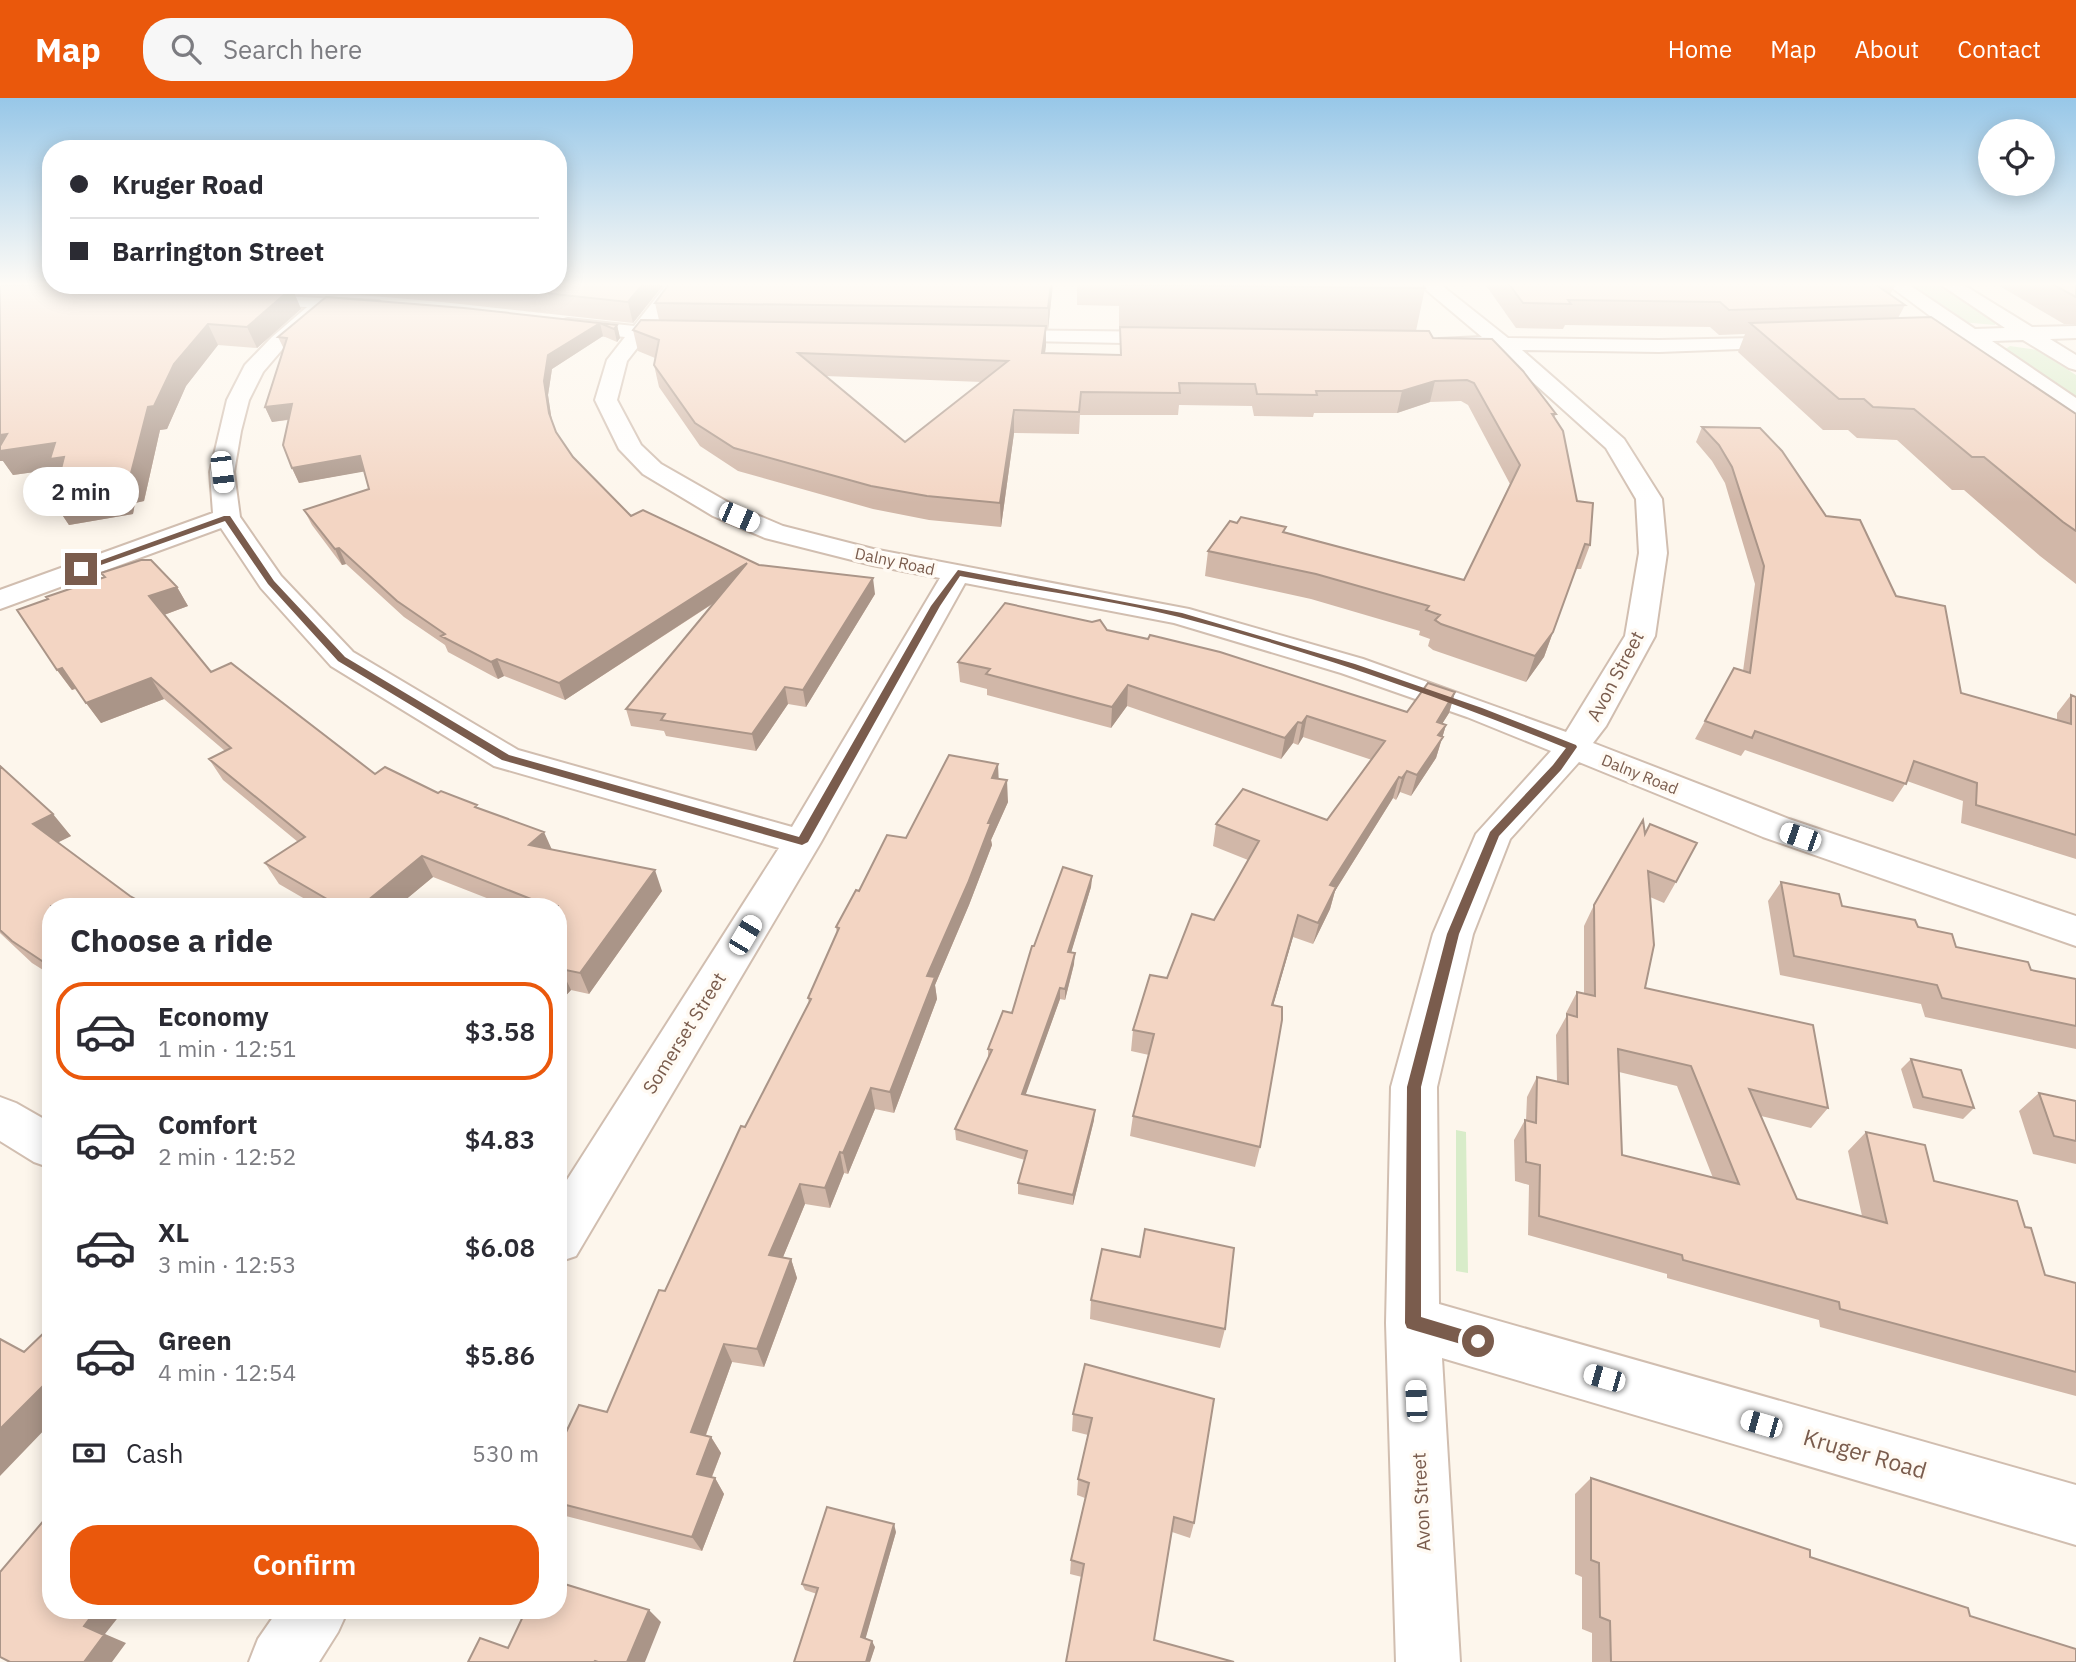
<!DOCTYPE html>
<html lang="en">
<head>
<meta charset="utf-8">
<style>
	body { margin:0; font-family:"IBM Plex Sans",sans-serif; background:#f7f7f7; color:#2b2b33; height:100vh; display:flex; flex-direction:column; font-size:26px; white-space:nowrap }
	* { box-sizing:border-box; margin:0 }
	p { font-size:23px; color:#7c7c81 }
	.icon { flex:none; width:38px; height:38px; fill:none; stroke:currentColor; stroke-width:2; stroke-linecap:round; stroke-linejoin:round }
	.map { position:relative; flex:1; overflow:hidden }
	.sheet { position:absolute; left:42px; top:800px; width:525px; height:721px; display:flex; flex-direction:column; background:#fff; border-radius:28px; box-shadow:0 4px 18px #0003 }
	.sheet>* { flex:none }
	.top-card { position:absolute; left:42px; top:42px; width:525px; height:154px; border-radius:28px; box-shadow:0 4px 18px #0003; display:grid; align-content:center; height:154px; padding:0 28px; background:#fff }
	.fabs { position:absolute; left:1978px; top:21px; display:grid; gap:14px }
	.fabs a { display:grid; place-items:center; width:77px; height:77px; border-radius:50%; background:#fff; box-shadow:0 4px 18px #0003; font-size:35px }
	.end { position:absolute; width:32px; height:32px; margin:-16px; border:9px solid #7a5c4d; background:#fff; box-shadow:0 0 0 4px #fff }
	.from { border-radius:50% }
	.bubble { position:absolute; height:49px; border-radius:24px; background:#fff; box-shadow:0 4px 18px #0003; font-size:23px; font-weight:600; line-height:49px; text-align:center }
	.car { position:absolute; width:21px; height:42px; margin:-21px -10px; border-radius:9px; box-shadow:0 0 5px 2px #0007; background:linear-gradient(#fff 24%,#345 0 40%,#fff 0 76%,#345 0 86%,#fff 0) }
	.top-card b { display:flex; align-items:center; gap:24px; height:66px; font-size:26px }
	.top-card b+b { border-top:2px solid #e1e1e2 }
	.top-card i { width:18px; height:18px; background:#2b2b33 }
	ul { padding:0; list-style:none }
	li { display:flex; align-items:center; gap:21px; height:98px; margin:0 14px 10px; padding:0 14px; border:4px solid transparent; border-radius:28px }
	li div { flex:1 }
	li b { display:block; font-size:26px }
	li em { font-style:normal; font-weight:600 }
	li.selected { border-color:#ea580c }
	li>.icon { width:63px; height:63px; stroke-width:1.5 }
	h2 { padding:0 28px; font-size:32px; line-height:84px }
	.pay { display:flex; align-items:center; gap:18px; height:77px; padding:0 28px; font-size:26px }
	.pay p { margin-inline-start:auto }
	.cta { display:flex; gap:14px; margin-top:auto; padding:14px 28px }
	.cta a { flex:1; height:80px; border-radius:28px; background:#ea580c; color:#fff; font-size:28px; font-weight:600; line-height:80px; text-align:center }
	header { display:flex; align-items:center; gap:42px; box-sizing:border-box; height:98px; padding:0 35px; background:#ea580c; color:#fff }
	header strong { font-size:33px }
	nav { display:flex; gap:38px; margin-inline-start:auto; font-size:24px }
	.search { width:490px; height:63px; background:#f7f7f7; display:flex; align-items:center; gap:18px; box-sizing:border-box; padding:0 24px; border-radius:28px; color:#7c7c81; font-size:26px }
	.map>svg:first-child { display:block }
	.green { fill:#d8ecc9 }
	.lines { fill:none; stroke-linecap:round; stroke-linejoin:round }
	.minor-casing { stroke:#d1beb0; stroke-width:4 }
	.minor { fill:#fff; fill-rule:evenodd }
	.wall { fill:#d1b7a8; fill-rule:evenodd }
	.shaded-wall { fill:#aa9588 }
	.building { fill:#f3d5c3; stroke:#aa9588; stroke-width:2; fill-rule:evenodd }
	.route { fill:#7a5c4d }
	.labels { text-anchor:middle; stroke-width:7; stroke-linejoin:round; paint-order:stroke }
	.far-street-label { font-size:16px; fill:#7a5c4d; stroke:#fffaf3 }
	.street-label { font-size:19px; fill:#7a5c4d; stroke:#fffaf3 }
	.near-street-label { font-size:23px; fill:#7a5c4d; stroke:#fffaf3 }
</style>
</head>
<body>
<header>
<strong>Map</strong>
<div class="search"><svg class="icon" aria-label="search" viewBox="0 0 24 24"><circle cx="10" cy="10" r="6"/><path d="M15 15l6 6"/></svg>Search here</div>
<nav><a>Home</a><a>Map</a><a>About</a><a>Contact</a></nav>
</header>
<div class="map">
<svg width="2076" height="1564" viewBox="0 0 2076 1564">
	<rect width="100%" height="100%" fill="#fdf6ec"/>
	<!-- green -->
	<path class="green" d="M1906 186H1939L1996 223 1995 227 1961 224Z
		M2010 248 2037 252 2076 277V301L2004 252Z
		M1456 1032 1466 1034 1468 1175 1456 1173Z"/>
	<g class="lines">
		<!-- minor casing -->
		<g class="minor-casing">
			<path id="minor" d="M667 186H686L654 228 693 231 696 235 693 239 645 240 627 263 617 302 641 347 661 366 731 406 783 428 873 451 1189 511 1363 561 1566 634 1625 538 1639 455 1636 401 1606 350 1497 252 1439 249 1436 245 1439 241 1482 239 1419 186H1440L1508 240 1659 242 1802 239 1805 243 1802 247 1795 249 1659 254 1522 252 1624 341 1662 401 1667 455 1655 538 1606 628 1593 645 1789 721 2076 818V848L1763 739 1579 664 1510 741 1473 836 1437 989 1439 1206 2076 1387V1447L1442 1260 1460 1564H1396L1386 1225 1391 989 1433 836 1476 736 1551 653 1467 619 1341 575 1174 525 965 485 821 744 576 1158 558 1164V1096L779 750 494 668 331 568 261 490 221 430 0 511V492L213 415 210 374 227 302 245 267 272 239 307 209 244 206 235 200 237 196 379 203 382 207 379 211 372 213 328 210 286 247 263 274 249 302 241 333 234 374 240 419 281 478 353 554 518 652 792 729 940 480 872 467 765 440 713 418 643 376 619 351 595 302 607 262 625 239 568 233 561 231 558 227 561 223 568 221 634 228Z
				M1887 186H1908L1975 231 2005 230 1940 186H1962L2032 229 2076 228V240L2050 241 2076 257V272L2069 270 2023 242 1992 243 2076 300V317L2068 315 1966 243H1901L1898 239 1901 235 1949 232Z
				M994 232 1172 234 1179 236 1182 240 1179 244 1172 246 987 242 984 238 987 234Z
				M0 999 16 1005 51 1025V1070L34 1064 0 1043Z
				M278 1512H348L338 1534 319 1564H249L258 1541Z"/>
		</g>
		<!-- minor -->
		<use href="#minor" class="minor"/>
	</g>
	<!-- wall -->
	<path class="wall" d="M0 186H51V187H558L664 186 633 225 442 204 326 194H294L301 211 257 250 218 247 186 288 167 331 160 332 144 403 135 405 133 416 69 427 53 403 59 376 56 371 13 377 3 363H0Z
		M669 186H1053L1048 231H1046L1045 255 1120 257V232H1119V208L1077 207V186H1423L1425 190 1416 233 1433 240 1556 316 1554 320 1590 447 1581 471H1576L1544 559 1526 584 1433 552 1428 548 1430 541 1419 537 1420 533 1311 501 1205 478 1208 453 1285 434 1464 482 1510 386 1468 307 1461 303 1430 304 1397 315H1314L1313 319 1254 318 1252 308 1179 307 1178 317H1080L1079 336 1014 335 1001 429 929 422 873 411 738 373 700 348 659 289 654 267 655 260 638 253 633 232 659 222 655 205ZM825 278 982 284 905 344Z
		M1485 186H1894L1895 187 1890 197 1905 207 1898 220 2076 316V486L2040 458 1964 392H1952L1897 342 1857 340 1848 332H1823L1738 254 1745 236 1719 237 1710 229 1565 227 1563 231 1516 230Z
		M1996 186H2076V226H2064Z
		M464 210 617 227 620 240 617 244 603 238 552 271 548 297 552 325 556 334 573 359 631 418 759 467 875 496 806 609 788 606 756 653 666 638 664 633 631 628 626 611 714 505 565 602 504 578 498 581 448 554 445 547 404 519 346 466 342 467 312 427 304 412 369 391 364 373 299 385 292 370 288 322 272 324 265 309 284 251 278 239Z
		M1702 329 1826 418 1896 498 1961 595 2057 622V615L2071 597 2076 599V761L1961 725 1963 703 1907 683 1893 704 1745 652 1741 658 1695 641 1705 623 1743 573 1755 486 1725 385 1712 363 1696 344Z
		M101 475 177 489 188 508 164 517 211 574 375 676 438 695 479 711 552 752 662 793 589 896 571 892 558 906V808H507L433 779 398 808H317L279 786 265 765 298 744 223 682 209 661 225 653 164 601 101 625 76 591 72 592 57 572 104 479Z
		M1107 532 1407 614 1455 594 1449 615 1442 626 1446 627 1436 660 1411 698 1400 694 1396 702 1393 700 1335 793 1330 811 1313 846 1293 839 1273 907 1260 1049 1255 1069 1130 1038 1133 1018 1149 957 1131 953 1133 932 1167 880 1214 822 1248 762 1213 748 1216 726 1327 722 1372 662 1303 639 1298 647 1293 645 1281 661 1127 608 1111 630 987 597V591L960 584 958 564Z
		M0 667 71 738 58 744 51 808V877L32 865 0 835Z
		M999 681 1008 704 991 742 992 747 969 807 935 887 937 901 894 1015 875 1011 848 1076 844 1075 830 1110 805 1106 783 1159 791 1161 797 1180 764 1269 732 1264 706 1337 711 1339 721 1355 712 1379 715 1380 724 1396 702 1453 558 1416V1351L607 1314 665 1193 745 1029 809 905 808 900 837 835 836 829 859 793 906 740Z
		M1645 736 1676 784 1664 805 1650 799 1645 890 1828 1010 1811 1030 1761 1018 1797 1101 1862 1118 1848 1053 1866 1034 1934 1083 2025 1129 2045 1177 2076 1185V1298L1820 1229 1819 1222 1667 1180V1176L1528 1137 1529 1087 1515 1083 1514 1042 1525 1022 1526 1023 1527 999 1537 979 1557 984 1556 937 1566 919V915L1577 894 1584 896V828L1594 807ZM1619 974 1677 988 1713 1080 1622 1057Z
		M1092 778 1091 789 1071 854 1074 866 1065 902 1060 901 1025 997 1094 1022 1073 1107 1018 1096V1085L1025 1062 956 1042 955 1031 988 960V951L1012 915 1034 848Z
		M1781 784 1842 808 1918 829 1956 849 2031 872 2076 881V951L1925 919 1921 906 1780 877 1768 803Z
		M1911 961 1974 1010 1963 1021 1913 1010 1901 971Z
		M2039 995 2076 1003V1066L2033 1056 2019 1013Z
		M1140 1159 1225 1231 1220 1250 1090 1221 1091 1202Z
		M1085 1266 1194 1425 1190 1440 1172 1434 1154 1542 1066 1564 1082 1479 1070 1476 1071 1462 1085 1400 1077 1397 1078 1381 1088 1337 1072 1333 1073 1316Z
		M1591 1380 1970 1518 2076 1564H1592V1535L1582 1531V1479L1575 1476V1396Z
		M896 1434 865 1541 875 1549 870 1564 817 1496 805 1492 802 1486Z"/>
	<!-- shaded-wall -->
	<path class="shaded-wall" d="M643 186H664L633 225 628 204Z
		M1051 186H1053L1048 231V210Z
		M292 190 301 211 257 250 247 229Z
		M600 225 603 238 552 271 548 297 553 330 549 315 544 283 548 257Z
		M208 226 218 247 186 288 167 331 160 332 144 403 135 405 133 416 69 427 53 403 120 380 148 309 174 266Z
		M617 227 620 240 617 244 614 231Z
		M1046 228V248L1042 276V255Z
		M1435 283 1430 304 1397 315 1402 293Z
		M292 306 298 320 272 324 265 309Z
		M1014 312V335L1001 429 1000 405Z
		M7 336 55 345 79 383 65 385 56 371 13 377 3 363H0V337Z
		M360 358 367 373 299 385 292 370Z
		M339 450 346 466 342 467 335 451Z
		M747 465 750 481 565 602 559 585Z
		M873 480 875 496 806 609 803 592Z
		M177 489 188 508 161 518 149 498Z
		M1553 534 1544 559 1526 584 1535 558Z
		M497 561 504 578 498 581 491 564Z
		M62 570 76 590 72 592 57 572Z
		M151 580 164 601 101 625 86 605Z
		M1128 587 1127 608 1111 630 1112 609Z
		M785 589 788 606 756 653 752 636Z
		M1455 594 1449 615 1430 645 1437 624Z
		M1307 618 1303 639 1298 647 1302 625Z
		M1298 624 1293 645 1281 661 1285 640Z
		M1446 627 1436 660 1411 698 1417 677 1438 637Z
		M998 666 999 688 992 680Z
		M1407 673 1400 694 1396 702 1402 680Z
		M1399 679 1393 700 1335 793 1330 811 1313 846 1330 787Z
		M1007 682 1008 704 991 742 992 747 969 807 935 887 937 901 894 1015 890 994 927 878 988 725Z
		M53 716 71 738 51 748 33 726Z
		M544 734 553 754 529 747Z
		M422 758 433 779 398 808H361Z
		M655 772 662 793 589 896 580 875Z
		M1092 778 1091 789 1068 865V854Z
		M1298 817 1293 839 1267 929 1272 907Z
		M1075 855 1074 866 1065 902V891Z
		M561 871 571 892 558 906V874Z
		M1060 890V901L1022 1007V996Z
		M871 990 875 1011 848 1076 843 1055Z
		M1095 1012 1094 1022 1073 1107V1097Z
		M840 1054 844 1075 830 1110 825 1090Z
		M800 1086 805 1106 776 1176 769 1157Z
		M791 1161 797 1180 764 1269 757 1251Z
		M724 1246 732 1264 701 1350 691 1334Z
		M51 1280V1325L0 1378V1331Z
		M711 1339 721 1355 707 1391 697 1376Z
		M715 1380 724 1396 702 1453 692 1439Z
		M894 1426 896 1434 864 1546 861 1539Z
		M96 1512H124L105 1536 126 1545 112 1564H84V1528Z
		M649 1512 661 1524 645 1564H627Z
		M872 1543 875 1549 870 1564H866Z"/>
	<!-- building -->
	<path class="building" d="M558 186H643L628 204 471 187H558Z
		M669 186H1051L1048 210 655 205Z
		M1121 186H1423L1425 190 1121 187Z
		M1509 186H1875L1905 207 1729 212 1720 204 1568 202 1571 206 1523 205Z
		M2052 186H2076V199Z
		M0 187 292 190 247 229 208 226 174 266 154 308 148 309 130 379 120 380 118 391 53 403 64 359 50 361 55 345 0 353V348L7 336 0 337Z
		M326 199 464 210 617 227 614 231 600 225 548 257 544 283 549 315 556 334 573 359 631 418 643 412 759 467 873 480 803 592 785 589 752 636 661 622 665 616 626 611 747 465 559 585 497 561 491 564 441 538 445 536 397 503 339 450 335 451 304 412 369 391 360 358 292 370 283 347 292 306 265 309 287 240 278 239Z
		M1931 219 2076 316V433L2063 424 1984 359H1972L1914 311 1873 309 1864 301H1839L1750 225Z
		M641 222 1046 228 1042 255 1121 257 1120 229 1429 233 1433 240 1492 241 1523 273 1556 316H1552L1563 333 1577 403 1593 405 1590 447 1585 446 1553 534 1535 558 1441 526 1435 522 1440 517 1426 512 1429 508 1316 476 1208 453 1230 423 1237 425 1241 419 1286 429 1283 434 1464 482 1520 367 1474 285 1467 282 1435 283 1402 293H1316L1317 297 1257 296 1255 286 1179 285 1180 295 1081 294 1079 314 1014 312 1000 405 927 398 871 388 734 350 695 325 654 267 659 242 633 232ZM798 255 1008 263 905 344Z
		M1702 329 1760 330 1782 353 1826 418 1860 422 1896 498 1945 508 1961 595 2071 626V597L2076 599V737L1976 707 1977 685 1914 663 1906 686 1755 633 1752 640 1705 623 1734 570 1750 575 1764 468 1732 369 1719 347Z
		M141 462H151L177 489 149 498 211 574 231 565 375 676 385 669 438 695 441 693 477 707 475 709 544 734 529 747 655 772 580 875 561 871 558 874V808H532L536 803 422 758 361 808H339L265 765 305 739 209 661 231 650 151 580 86 605 62 570 57 572 17 512 48 501 46 499 105 479 101 475Z
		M1005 505 1092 524 1100 522 1107 532 1148 541 1150 537 1220 554 1407 614 1428 585 1455 594 1437 624 1446 627 1438 637 1443 639 1417 677 1407 673 1402 680 1399 679 1330 787 1336 789 1318 825 1298 817 1272 907 1282 909V922L1260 1049 1133 1018 1154 936 1133 932 1150 877 1167 880 1192 816 1214 822 1259 743 1216 726 1243 691 1327 722 1385 643 1307 618 1302 625 1298 624 1285 640 1128 587 1112 609 986 576 990 571 958 564Z
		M949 657 998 666 992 680 1007 682 988 725H991L968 785 927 878 935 879 890 994 871 990 843 1055 840 1054 825 1090 800 1086 769 1157 791 1161 757 1251 724 1246 691 1334 711 1339 697 1376 715 1380 692 1439 558 1405V1351L579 1307 607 1314 659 1192 665 1193 741 1028 745 1029 811 901 808 900 839 830 836 829 856 792 859 793 887 737 906 740Z
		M0 668 53 716 33 726 130 798 148 808H51V869L12 843 0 832Z
		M1643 722 1645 736 1650 726 1697 745 1676 784 1648 773 1654 847 1645 890 1813 927 1828 1010 1749 991 1797 1101 1887 1125 1866 1034 1925 1047 1934 1083 2017 1103 2025 1129 2031 1130 2045 1177 2076 1185V1274L1840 1211 1839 1204 1683 1162 1682 1157 1539 1118 1540 1067 1526 1064 1525 1022 1536 1025 1537 979 1568 986 1567 916 1577 919V894L1595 898 1594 807ZM1618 951 1691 968 1739 1086 1622 1057Z
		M1063 769 1092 778 1068 854 1075 855 1065 891 1060 890 1022 996 1095 1012 1073 1097 1018 1085 1027 1053 955 1031 992 952 988 951 1003 913 1012 915 1032 848H1034Z
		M1781 784 1839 796 1842 808 1915 822 1918 829 1952 836 1956 849 2028 864 2031 872 2076 881V928L1942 900 1937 887 1794 858Z
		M1911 961 1961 972 1974 1010 1923 999Z
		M2039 995 2076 1003V1043L2054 1038Z
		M1145 1131 1234 1150 1225 1231 1091 1202 1102 1151 1140 1159Z
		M50 1229H51V1280L0 1331V1241L24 1254Z
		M1085 1266 1214 1301 1194 1425 1174 1419 1154 1542 1234 1564H1066L1084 1466 1071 1462 1089 1385 1078 1381 1092 1320 1073 1316Z
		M1591 1380 1810 1452V1459L1968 1510 1970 1518 2076 1551V1564H1611L1610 1523 1600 1519 1599 1465 1591 1462Z
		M827 1409 894 1426 861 1539 872 1543 866 1564H794L818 1490 802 1486Z
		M51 1414V1512H96L84 1528 104 1537 84 1564H10L0 1559V1474Z
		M558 1484 649 1512 627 1564H598L595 1563 594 1564H468L480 1540 508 1550 526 1512H558Z"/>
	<!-- sky -->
	<linearGradient id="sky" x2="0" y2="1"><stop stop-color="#97c7e8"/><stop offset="0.46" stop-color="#fefbf6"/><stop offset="1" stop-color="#fefbf6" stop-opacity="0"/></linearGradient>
	<rect width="2076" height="405" fill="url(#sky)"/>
	<!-- route -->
	<path class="route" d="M224 418H230L274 483 345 559 509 657 799 739 931 508 958 472 1182 515 1355 566 1482 610 1576 647 1577 649 1561 672 1499 738 1459 836 1421 989V1219L1484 1238 1486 1243 1484 1249 1478 1251 1413 1232 1407 1230 1405 1225 1407 989 1447 836 1490 734 1553 667 1566 650C1440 599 1311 553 1179 519 1107 501 1032 492 960 478L940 508 808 744 802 747 502 662 338 563 268 486 225 423 84 473 77 471Z"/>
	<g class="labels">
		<!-- far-street labels -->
		<g class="far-street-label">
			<text transform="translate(895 463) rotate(12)" y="6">Dalny Road</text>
			<text transform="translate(1640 676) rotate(22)" y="6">Dalny Road</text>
		</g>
		<!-- street labels -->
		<g class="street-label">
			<text transform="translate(1615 578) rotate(-62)" y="7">Avon Street</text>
			<text transform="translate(684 935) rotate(-58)" y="7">Somerset Street</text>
			<text transform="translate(1421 1404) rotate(-93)" y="7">Avon Street</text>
		</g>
		<!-- near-street labels -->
		<g class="near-street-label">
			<text transform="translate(1865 1356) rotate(16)" y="8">Kruger Road</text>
		</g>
	</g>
</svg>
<div class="fabs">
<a><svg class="icon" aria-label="locate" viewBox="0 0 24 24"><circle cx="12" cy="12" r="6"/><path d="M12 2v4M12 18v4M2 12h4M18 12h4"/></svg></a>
</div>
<i class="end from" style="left:1478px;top:1243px"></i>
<i class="end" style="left:81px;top:471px"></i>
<div class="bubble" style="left:23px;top:369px;width:116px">2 min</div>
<i class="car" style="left:222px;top:374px;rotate:173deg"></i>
<i class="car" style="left:739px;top:419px;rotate:113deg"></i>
<i class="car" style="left:1800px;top:739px;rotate:289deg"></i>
<i class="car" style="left:745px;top:837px;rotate:31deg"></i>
<i class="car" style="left:1604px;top:1280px;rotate:286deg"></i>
<i class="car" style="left:1416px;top:1303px;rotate:357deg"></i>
<i class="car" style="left:1761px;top:1326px;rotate:286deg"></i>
<div class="top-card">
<b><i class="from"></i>Kruger Road</b>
<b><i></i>Barrington Street</b>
</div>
<section class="sheet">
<h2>Choose a ride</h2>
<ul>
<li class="selected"><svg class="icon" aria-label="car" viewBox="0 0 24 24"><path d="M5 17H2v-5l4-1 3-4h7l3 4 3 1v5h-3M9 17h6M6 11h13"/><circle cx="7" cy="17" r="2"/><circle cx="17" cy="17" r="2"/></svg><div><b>Economy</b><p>1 min · 12:51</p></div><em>$3.58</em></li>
<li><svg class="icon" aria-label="car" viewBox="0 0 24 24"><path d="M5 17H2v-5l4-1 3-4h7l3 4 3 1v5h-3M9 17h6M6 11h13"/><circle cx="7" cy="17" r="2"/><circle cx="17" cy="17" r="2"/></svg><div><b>Comfort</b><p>2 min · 12:52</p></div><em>$4.83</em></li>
<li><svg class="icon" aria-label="car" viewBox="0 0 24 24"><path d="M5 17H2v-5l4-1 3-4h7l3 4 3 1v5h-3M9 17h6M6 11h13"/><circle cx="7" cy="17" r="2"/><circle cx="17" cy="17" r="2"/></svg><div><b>XL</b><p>3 min · 12:53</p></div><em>$6.08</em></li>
<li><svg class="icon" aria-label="car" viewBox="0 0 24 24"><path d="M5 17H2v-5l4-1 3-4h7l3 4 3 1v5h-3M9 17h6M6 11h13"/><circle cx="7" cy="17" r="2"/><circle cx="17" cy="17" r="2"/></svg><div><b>Green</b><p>4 min · 12:54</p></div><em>$5.86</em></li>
</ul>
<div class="pay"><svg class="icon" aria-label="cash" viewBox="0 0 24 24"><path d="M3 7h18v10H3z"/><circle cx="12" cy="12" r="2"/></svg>Cash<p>530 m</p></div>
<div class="cta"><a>Confirm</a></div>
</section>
</div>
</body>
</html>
